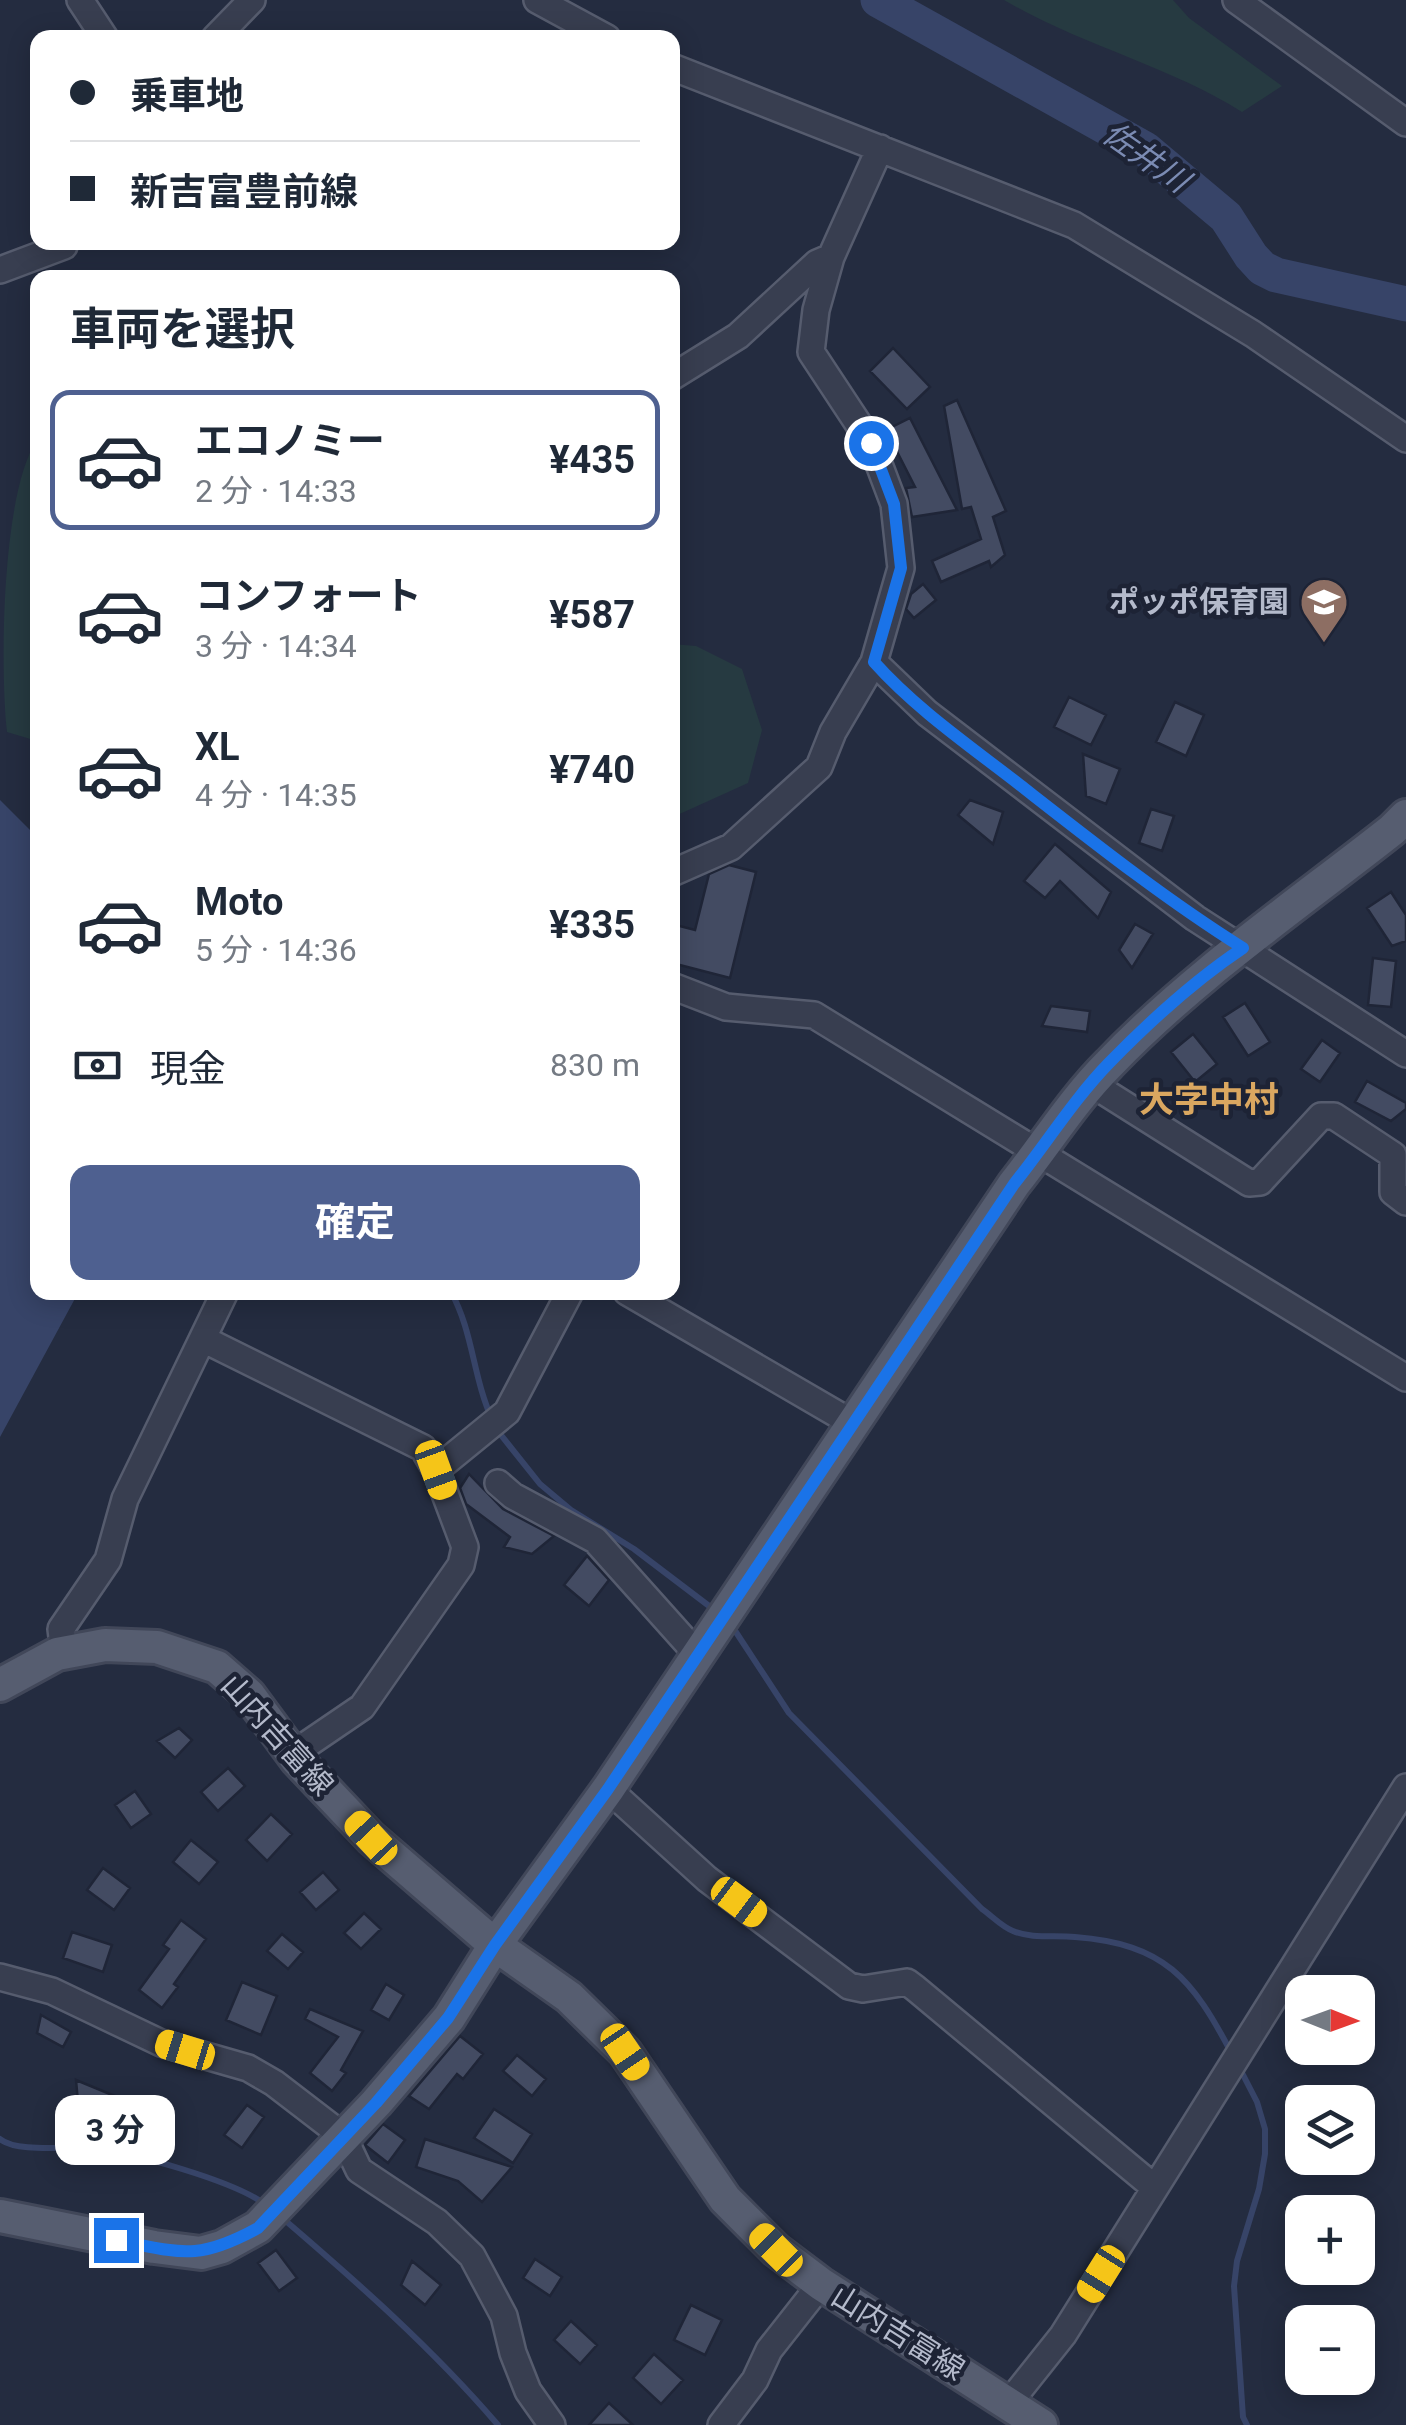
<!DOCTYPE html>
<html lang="ja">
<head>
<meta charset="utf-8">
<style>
	body { margin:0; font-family:Roboto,"Noto Sans JP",sans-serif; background:#f6f6f7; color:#1f2937; height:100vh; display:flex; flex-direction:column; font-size:38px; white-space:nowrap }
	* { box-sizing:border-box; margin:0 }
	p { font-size:32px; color:#747a83 }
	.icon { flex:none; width:55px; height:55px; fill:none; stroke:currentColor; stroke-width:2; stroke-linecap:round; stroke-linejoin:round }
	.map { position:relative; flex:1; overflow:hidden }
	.side { position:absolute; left:30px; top:270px; width:650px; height:1030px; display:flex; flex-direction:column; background:#fff; border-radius:20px; box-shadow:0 5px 25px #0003 }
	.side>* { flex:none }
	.hud { position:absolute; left:30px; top:30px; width:650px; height:220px; border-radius:20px; box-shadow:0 5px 25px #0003; display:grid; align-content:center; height:220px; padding:0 40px; background:#fff }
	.needle { width:65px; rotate:91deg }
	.tools { position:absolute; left:1285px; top:1975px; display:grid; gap:20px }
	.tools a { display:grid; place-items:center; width:90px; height:90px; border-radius:20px; background:#fff; box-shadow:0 5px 25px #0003; font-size:50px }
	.end { position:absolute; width:45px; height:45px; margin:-22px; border:12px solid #1a73e8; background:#fff; box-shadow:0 0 0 5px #fff }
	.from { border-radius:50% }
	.bubble { position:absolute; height:70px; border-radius:20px; background:#fff; box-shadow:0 5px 25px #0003; font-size:32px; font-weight:700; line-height:70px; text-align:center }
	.car { position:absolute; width:30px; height:60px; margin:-30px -15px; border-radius:12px; box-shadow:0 0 8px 2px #0007; background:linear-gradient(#f5c518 24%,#345 0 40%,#f5c518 0 76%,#345 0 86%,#f5c518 0) }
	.hud b { display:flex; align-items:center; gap:35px; height:95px; font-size:38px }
	.hud b+b { border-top:2px solid #e0e1e3 }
	.hud i { width:25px; height:25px; background:#1f2937 }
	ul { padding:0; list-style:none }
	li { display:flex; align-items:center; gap:30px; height:140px; margin:0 20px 15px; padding:0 20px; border:5px solid transparent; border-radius:20px }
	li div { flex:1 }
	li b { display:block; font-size:38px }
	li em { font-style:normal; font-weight:700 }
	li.selected { border-color:#4e6090 }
	li>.icon { width:90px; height:90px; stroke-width:1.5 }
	h2 { padding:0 40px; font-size:45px; line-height:120px }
	.pay { display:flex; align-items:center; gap:25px; height:110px; padding:0 40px; font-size:38px }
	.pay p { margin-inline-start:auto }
	.primary-button { display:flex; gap:20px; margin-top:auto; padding:20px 40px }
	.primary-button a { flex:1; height:115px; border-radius:20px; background:#4e6090; color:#fff; font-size:40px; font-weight:700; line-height:115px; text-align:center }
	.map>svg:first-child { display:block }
	.green { fill:#263a41 }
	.water { fill:#374468 }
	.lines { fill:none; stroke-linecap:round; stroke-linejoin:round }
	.stream { stroke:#374468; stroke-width:6 }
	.river { stroke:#374468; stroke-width:35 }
	.building { fill:#434b62; stroke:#1f2537; stroke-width:2.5 }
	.minor-casing { stroke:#565c6e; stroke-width:30 }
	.major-casing { stroke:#414759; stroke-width:38 }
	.minor { stroke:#383e50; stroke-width:25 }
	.major { stroke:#565d70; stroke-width:32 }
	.route { stroke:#1a73e8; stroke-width:12 }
	.labels { text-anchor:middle; stroke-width:9; stroke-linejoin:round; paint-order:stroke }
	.poi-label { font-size:30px; font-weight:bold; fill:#b4bacb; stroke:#1d2335; text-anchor:end }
	.street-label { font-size:30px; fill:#b4bacb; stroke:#1d2335 }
	.water-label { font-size:32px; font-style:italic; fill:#7b8bb3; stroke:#1d2335 }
	.quarter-label { font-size:35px; font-weight:bold; fill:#daa760; stroke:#1d2335 }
</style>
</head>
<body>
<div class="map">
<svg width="1406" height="2425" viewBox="0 0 1406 2425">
	<rect width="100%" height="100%" fill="#242c40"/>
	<!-- green -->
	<path class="green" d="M1004 0H1173L1189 18 1282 86 1242 112C1167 65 1080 45 1004 0Z
		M37 440V741L7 732C0 671 1 493 37 440Z
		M672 644 696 646 742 669 762 730 748 783 673 817Z"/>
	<!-- water -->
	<path class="water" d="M0 800 31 831H37L38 1292 78 1293 0 1437Z"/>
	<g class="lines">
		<!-- stream -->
		<path class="stream" d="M451 1292C473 1331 473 1378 492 1419
			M497 1430 540 1484 571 1510 634 1549 717 1612
			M730 1623 789 1713 982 1909C992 1916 1002 1927 1013 1931 1032 1939 1055 1935 1075 1937 1165 1944 1192 1978 1232 2054
			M1238 2065 1257 2102 1265 2129V2154L1259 2189 1237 2261 1234 2286 1243 2417 1247 2425
			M0 2139C17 2153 67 2146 91 2148 131 2152 235 2181 266 2205
			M280 2216C357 2282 432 2348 498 2425"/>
		<!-- river -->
		<path class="river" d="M878 0 1145 149 1226 217 1251 256 1262 268 1276 275 1406 304"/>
	</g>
	<!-- building -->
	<path class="building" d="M893 348 930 387 907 409 870 371Z
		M957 400 1006 511 993 517 1005 555 991 567 989 561 941 582 932 561 981 539 971 507 962 509 944 406Z
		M910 418 957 510 912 517 906 488 915 487 886 430Z
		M923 584 936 600 914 618 906 609 911 594Z
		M1069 697 1106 715 1091 745 1054 727Z
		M1175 702 1204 715 1186 756 1156 742Z
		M1083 754 1120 769 1106 804 1086 796Z
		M970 800 1003 812 993 844 958 815Z
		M1151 809 1174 816 1162 851 1139 843Z
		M1055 844 1111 892 1098 918 1060 881 1045 898 1024 881Z
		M729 865 756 872 730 978 672 963V924L695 930 709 874Z
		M1391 892 1406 915V941L1392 946 1367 908Z
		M1135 924 1153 934 1132 968 1119 950Z
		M1373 958 1396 961 1391 1007 1368 1005Z
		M1245 1003 1270 1042 1248 1056 1223 1017Z
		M1051 1006 1090 1011 1087 1032 1042 1026Z
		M1193 1034 1217 1064 1195 1082 1171 1052Z
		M1322 1040 1340 1053 1320 1082 1301 1069Z
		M1367 1081 1406 1103V1109L1391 1121 1355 1102Z
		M469 1474 503 1509 554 1536 532 1554 504 1547 510 1537 466 1504 460 1488Z
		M587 1556 609 1580 589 1606 564 1585Z
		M179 1728 192 1740 175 1758 157 1741Z
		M228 1768 245 1786 218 1811 201 1792Z
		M135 1791 151 1814 131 1828 115 1805Z
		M271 1814 292 1834 267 1861 246 1840Z
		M191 1840 218 1862 199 1884 173 1862Z
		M103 1868 130 1888 114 1910 87 1890Z
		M323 1872 339 1890 316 1910 300 1892Z
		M364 1913 381 1929 361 1949 344 1933Z
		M181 1920 206 1939 174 1984 178 1987 162 2008 139 1990 169 1949 163 1945Z
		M72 1932 112 1945 103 1972 63 1958Z
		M282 1934 303 1952 288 1969 267 1951Z
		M242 1982 277 1996 261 2035 226 2020Z
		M386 1984 404 1995 389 2020 371 2010Z
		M310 2009 363 2031 341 2070 346 2073 332 2091 310 2073 338 2037 305 2019Z
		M41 2015 71 2032 63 2047 37 2033Z
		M460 2036 483 2054 463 2079 457 2074 429 2109 409 2096Z
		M517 2055 546 2079 532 2096 503 2071Z
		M76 2080 122 2099 111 2127 79 2113Z
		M247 2105 264 2117 242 2148 224 2135Z
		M494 2109 532 2134 513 2163 474 2138Z
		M383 2124 405 2140 388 2163 365 2145Z
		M425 2139 512 2167 482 2202 458 2181 416 2167Z
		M276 2250 297 2278 279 2291 258 2263Z
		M535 2259 562 2277 550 2296 523 2278Z
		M412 2261 441 2285 425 2305 401 2285Z
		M691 2305 722 2320 705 2355 674 2340Z
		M571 2321 597 2345 580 2364 554 2340Z
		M654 2354 683 2380 661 2404 633 2378Z
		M609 2403 633 2425H589Z"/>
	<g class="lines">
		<!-- minor casing -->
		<g class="minor-casing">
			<path id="minor" d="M80 0 105 38
				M537 0 607 38
				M1236 0 1406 123
				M215 38 252 0
				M672 67 1074 225 1253 334 1406 439
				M880 148 831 257 816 310 811 352 871 443 894 504 901 568 874 662 927 713 1195 918 1406 1054
				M0 270 64 246 65 242
				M672 377 738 336 817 263 831 257
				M672 873 731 847 819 767 833 732 874 662
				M672 986 726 1007 814 1015 1406 1378
				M1092 1084 1249 1183 1260 1182 1321 1116H1334L1393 1155V1192L1406 1202
				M627 1292 854 1424
				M203 1339 423 1448 436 1470 465 1547 461 1565 362 1707 293 1754
				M436 1470 507 1412 570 1292
				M498 1483 513 1496 595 1540 697 1654
				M64 1653 61 1629 108 1560 125 1499 225 1292
				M608 1789 707 1879 849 1986 863 1989 907 1982 915 1988 1155 2188
				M0 1977 52 1991 161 2043 248 2068 274 2083 343 2136 359 2170 437 2222 472 2256 504 2316 513 2353 528 2391 552 2425
				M1008 2404 1063 2335 1406 1787
				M721 2425 755 2380 769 2350 821 2284"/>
		</g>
		<!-- major casing -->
		<g class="major-casing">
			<path id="major" d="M0 1685 57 1654 105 1645 157 1647 217 1667 249 1695 297 1760 371 1838 495 1945 569 1997 625 2052 725 2199 776 2250 821 2284 1041 2425
				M0 2216 154 2247 201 2253 222 2247 258 2227 376 2103 449 2018 495 1945 608 1789 1014 1184C1046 1144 1073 1100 1109 1064 1192 977 1297 905 1392 830L1406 816"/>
		</g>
		<!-- minor -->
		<use href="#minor" class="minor"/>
		<!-- major -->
		<use href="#major" class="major"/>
	</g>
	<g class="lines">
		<!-- route -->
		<path class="route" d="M116 2240C182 2253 198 2261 258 2228L376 2103 448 2018 495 1945 608 1789 1014 1184C1046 1144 1074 1099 1109 1063 1149 1022 1195 980 1243 948 1165 899 1093 842 1020 785 970 746 916 709 874 662L901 568 894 504 871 443"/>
	</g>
	<!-- icons -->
	<defs>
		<g id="school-pin" transform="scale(2.5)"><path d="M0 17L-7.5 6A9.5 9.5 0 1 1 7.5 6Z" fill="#8d6e63" stroke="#1d2335"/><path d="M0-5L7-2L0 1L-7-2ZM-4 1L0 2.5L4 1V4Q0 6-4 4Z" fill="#fff"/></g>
	</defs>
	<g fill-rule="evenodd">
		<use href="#school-pin" x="1324" y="602"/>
	</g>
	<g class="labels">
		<!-- poi labels -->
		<g class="poi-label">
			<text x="1289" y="612">ポッポ保育園</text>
		</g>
		<!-- street labels -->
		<g class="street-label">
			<text transform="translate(277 1735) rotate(48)" y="10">山内吉富線</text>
			<text transform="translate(898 2333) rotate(32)" y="10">山内吉富線</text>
		</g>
		<!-- water labels -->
		<g class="water-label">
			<text transform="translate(1146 157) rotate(35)" y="11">佐井川</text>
		</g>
		<!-- quarter labels -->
		<g class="quarter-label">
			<text x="1209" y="1112">大字中村</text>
		</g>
	</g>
</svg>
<div class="tools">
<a><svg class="needle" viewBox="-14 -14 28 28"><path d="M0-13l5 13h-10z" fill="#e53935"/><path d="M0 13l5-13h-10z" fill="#747a83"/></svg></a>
<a><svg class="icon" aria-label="layers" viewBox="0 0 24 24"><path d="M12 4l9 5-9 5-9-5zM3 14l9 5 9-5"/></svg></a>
<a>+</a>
<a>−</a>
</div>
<i class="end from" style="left:871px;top:443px"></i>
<i class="end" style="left:116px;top:2240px"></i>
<div class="bubble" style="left:55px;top:2095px;width:120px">3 分</div>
<i class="car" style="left:436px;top:1470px;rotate:160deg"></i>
<i class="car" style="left:371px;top:1838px;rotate:317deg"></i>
<i class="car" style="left:739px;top:1902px;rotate:127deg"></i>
<i class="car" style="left:185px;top:2050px;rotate:287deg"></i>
<i class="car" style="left:625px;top:2052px;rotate:146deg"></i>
<i class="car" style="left:776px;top:2250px;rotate:315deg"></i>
<i class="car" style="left:1101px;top:2274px;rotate:212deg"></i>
<div class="hud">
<b><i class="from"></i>乗車地</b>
<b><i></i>新吉富豊前線</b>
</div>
<section class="side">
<h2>車両を選択</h2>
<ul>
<li class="selected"><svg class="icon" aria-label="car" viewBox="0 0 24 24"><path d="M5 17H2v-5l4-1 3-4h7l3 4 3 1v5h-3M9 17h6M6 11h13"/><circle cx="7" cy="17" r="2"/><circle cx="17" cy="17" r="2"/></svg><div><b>エコノミー</b><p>2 分 · 14:33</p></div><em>¥435</em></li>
<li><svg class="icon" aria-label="car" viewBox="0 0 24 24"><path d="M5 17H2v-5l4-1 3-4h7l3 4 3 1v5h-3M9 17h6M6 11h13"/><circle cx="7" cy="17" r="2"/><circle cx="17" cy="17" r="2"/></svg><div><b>コンフォート</b><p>3 分 · 14:34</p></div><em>¥587</em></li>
<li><svg class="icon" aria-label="car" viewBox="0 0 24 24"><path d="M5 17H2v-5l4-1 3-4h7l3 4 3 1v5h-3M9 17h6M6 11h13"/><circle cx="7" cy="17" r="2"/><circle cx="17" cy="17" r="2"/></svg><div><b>XL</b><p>4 分 · 14:35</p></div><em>¥740</em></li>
<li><svg class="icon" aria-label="car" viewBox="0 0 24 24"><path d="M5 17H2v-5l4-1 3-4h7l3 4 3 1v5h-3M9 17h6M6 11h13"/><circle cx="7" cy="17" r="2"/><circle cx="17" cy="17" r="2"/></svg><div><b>Moto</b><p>5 分 · 14:36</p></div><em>¥335</em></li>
</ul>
<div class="pay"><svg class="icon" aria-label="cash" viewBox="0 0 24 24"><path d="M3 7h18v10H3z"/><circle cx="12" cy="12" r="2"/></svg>現金<p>830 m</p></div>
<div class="primary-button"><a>確定</a></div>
</section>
</div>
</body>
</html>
